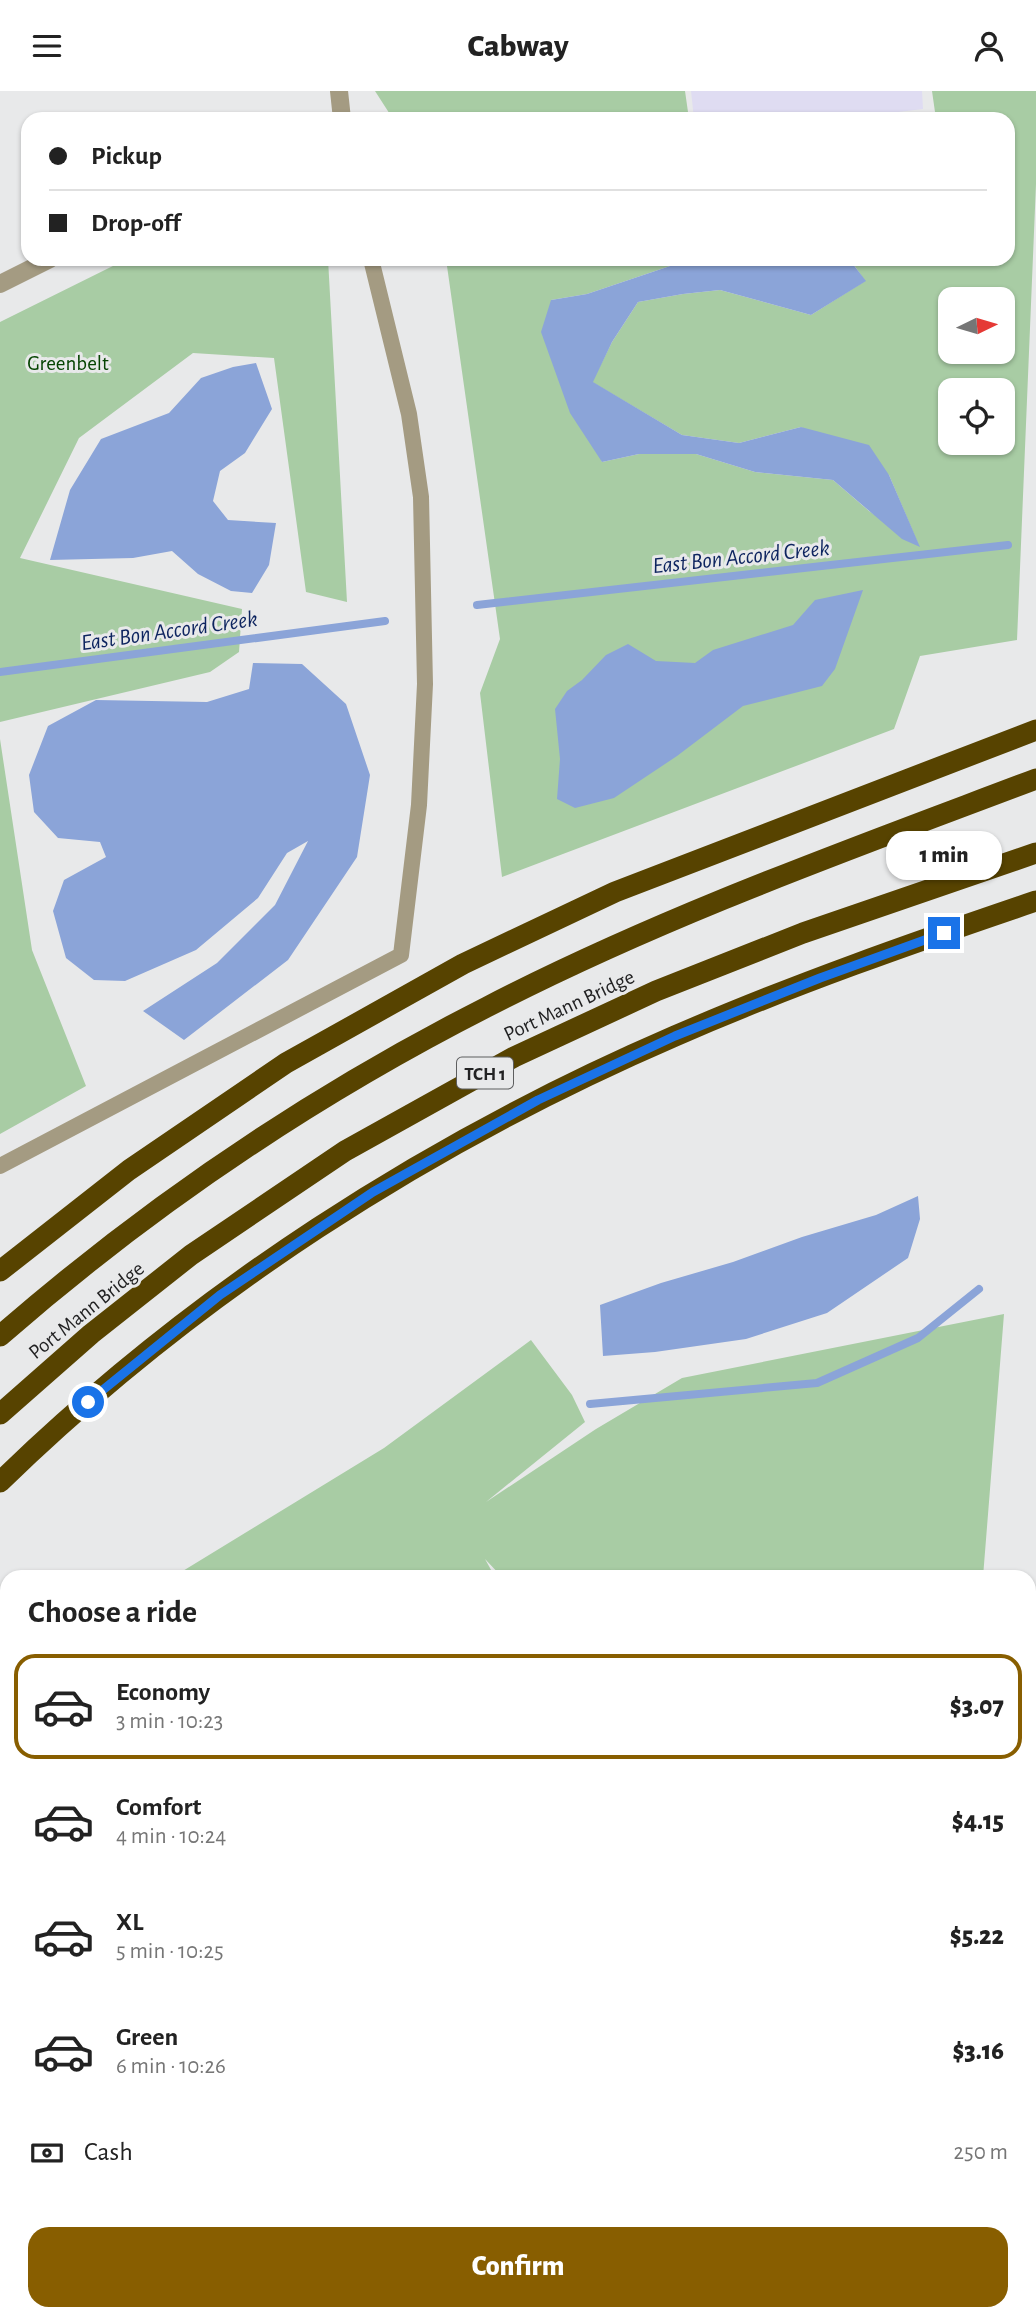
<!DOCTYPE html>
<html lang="en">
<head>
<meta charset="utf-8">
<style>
	body { margin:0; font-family:"Alegreya Sans",sans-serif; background:#f2f2f2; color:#222; height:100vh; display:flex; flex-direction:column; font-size:26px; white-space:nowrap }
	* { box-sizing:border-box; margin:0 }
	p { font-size:23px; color:#767676 }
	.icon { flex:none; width:38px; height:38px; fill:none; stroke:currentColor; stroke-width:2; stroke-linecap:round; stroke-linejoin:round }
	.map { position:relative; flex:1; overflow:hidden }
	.sheet { position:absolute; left:0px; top:1479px; width:1036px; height:751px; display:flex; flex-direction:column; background:#fff; border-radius:21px 21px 0 0; box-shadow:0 2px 5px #0004 }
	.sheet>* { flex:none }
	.guide { position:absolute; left:21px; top:21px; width:994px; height:154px; border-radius:21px; box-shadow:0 2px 5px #0004; display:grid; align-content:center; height:154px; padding:0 28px; background:#fff }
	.needle { width:46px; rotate:85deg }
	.buttons { position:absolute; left:938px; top:196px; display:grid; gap:14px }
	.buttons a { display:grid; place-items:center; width:77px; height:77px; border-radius:14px; background:#fff; box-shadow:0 2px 5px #0004; font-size:35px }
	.end { position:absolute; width:32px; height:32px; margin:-16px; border:9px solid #1a73e8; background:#fff; box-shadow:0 0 0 4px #fff }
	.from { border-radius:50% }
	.bubble { position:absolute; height:49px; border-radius:21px; background:#fff; box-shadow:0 2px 5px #0004; font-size:23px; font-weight:800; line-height:49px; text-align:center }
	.guide b { display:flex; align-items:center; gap:24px; height:66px; font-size:26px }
	.guide b+b { border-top:2px solid #e0e0e0 }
	.guide i { width:18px; height:18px; background:#222 }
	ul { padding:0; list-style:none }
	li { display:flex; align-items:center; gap:21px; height:105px; margin:0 14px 10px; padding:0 14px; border:4px solid transparent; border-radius:21px }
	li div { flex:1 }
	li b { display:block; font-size:26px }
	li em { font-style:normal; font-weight:800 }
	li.on { border-color:#885e00 }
	li>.icon { width:63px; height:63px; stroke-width:1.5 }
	h2 { padding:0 28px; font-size:32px; line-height:84px }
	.pay { display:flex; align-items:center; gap:18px; height:77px; padding:0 28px; font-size:26px }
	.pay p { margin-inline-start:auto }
	.action { display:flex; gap:14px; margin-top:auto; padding:14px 28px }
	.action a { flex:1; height:80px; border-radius:21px; background:#885e00; color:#fff; font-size:28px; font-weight:800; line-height:80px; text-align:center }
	header { display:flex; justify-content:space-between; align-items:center; height:91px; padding:0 28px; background:#fff; font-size:32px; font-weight:800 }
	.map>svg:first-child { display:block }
	.industrial { fill:#dfdcf2 }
	.green { fill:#a8cca4; fill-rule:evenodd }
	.water { fill:#8ba4d8 }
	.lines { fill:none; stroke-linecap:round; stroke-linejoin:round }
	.stream { stroke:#8ba4d8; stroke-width:8 }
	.lane { stroke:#a49b82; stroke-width:16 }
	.street { stroke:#a49b82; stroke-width:18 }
	.highway { stroke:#574300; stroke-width:21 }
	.route { stroke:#1a73e8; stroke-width:9 }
	.labels { text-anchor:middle; stroke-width:6; stroke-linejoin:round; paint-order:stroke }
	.shield { fill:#e8e9ea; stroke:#5d5e5f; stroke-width:2 }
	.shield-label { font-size:19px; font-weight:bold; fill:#222223 }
	.park-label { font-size:21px; fill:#054402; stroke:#e8e9ea }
	.street-label { font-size:21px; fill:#222223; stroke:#e8e9ea }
	.water-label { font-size:23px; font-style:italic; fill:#0d245f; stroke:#e8e9ea }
</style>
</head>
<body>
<header><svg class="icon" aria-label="menu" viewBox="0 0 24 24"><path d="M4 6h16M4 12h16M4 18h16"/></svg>Cabway<svg class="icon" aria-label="person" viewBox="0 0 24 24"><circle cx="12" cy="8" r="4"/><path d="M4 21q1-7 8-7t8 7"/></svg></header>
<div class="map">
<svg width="1036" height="2228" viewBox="0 0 1036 2228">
	<rect width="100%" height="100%" fill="#e8e9ea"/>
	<!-- industrial -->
	<path class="industrial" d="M691 0H922L923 18 840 28H694Z"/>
	<!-- green -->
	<path class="green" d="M375 0H685L689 28H393Z
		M932 0H1036V93L1017 549 920 565 894 638 502 786 480 602 500 548 446 168H720L679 172 587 203 551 209 602 371 639 363H696L755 381 833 389 869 420 919 455 889 384 801 336 739 352 682 344 592 291 612 251 638 211 683 203 720 199 811 224 865 190 850 168H1008V28H936ZM950 208H1003V261H950ZM950 299H1003V352H950Z
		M127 168H328L347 511 306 501 274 267 193 262 79 347 20 467 242 518 239 561 210 581 0 631V231Z
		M0 648 32 859 86 995 0 1043Z
		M1004 1223 983 1486H502L485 1468 495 1486H173L384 1357 531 1249 572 1304 585 1331 486 1411 596 1338 682 1287Z
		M7 1608V1703H0V1614Z
		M0 1722H7V2222H836L841 2228H0Z"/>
	<!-- water -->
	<path class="water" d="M720 168H849L866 190 811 224 720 199 683 203 638 211 612 251 593 291 682 344 739 352 801 336 869 354 889 384 920 456 902 448 833 389 755 381 696 363H639L602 371 570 322 541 241 551 209 587 203 679 172Z
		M256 272 272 318 245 362 220 380 213 410 228 429 276 432 269 474 252 502 231 500 198 483 172 460 133 467 50 469 70 399 101 348 169 322 201 287 233 276Z
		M863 499 835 578 822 595 743 615 677 665 614 707 575 717 557 708 560 668 555 618 567 600 582 589 606 564 628 553 656 570 695 572 713 559 793 534 815 509Z
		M253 572 302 573 346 613 370 684 357 766 288 869 184 949 143 920 217 872 275 814 308 750 287 762 258 807 196 859 125 890 94 889 66 867 53 820 64 789 106 766 100 751 58 747 34 721 29 684 48 635 96 609 207 611 249 598Z
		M918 1105 920 1128 908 1167 827 1222 746 1248 655 1261 603 1265 600 1214 661 1192 733 1171 802 1146 876 1124Z"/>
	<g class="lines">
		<!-- stream -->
		<path class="stream" d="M477 514 1008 454
			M0 581 385 530
			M590 1313 817 1292 918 1247 979 1198"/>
		<!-- lane -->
		<path class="lane" d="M0 1075 401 864 419 714 425 593 421 406 409 323 371 168"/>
		<!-- street -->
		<path class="street" d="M339 0 342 28
			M0 193 50 168"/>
		<!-- highway -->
		<path class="highway" d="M0 1180 129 1079 286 972 463 873 615 801 1036 639
			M0 1245C148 1116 312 1005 487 916 663 825 851 758 1036 688
			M0 1323 91 1243 191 1164 345 1060 514 966 656 900 803 842 1036 762
			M0 1391C194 1202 427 1052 675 945 792 894 915 851 1036 810
			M1029 1628 1036 1546
			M1029 1981 1036 1921
			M935 2228 936 2222
			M991 2228 992 2222"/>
	</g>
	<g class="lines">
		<!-- route -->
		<path class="route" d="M88 1311 220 1204 373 1101 538 1009 675 945 820 887 944 842"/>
	</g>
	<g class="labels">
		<!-- shield labels -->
		<rect class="shield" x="457" y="966.5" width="56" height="31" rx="5"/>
		<g class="shield-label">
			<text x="485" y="989">TCH 1</text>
		</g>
		<!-- park labels -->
		<g class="park-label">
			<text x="68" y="279">Greenbelt</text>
		</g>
		<!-- street labels -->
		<g class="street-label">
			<text transform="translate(569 914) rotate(-25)" y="7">Port Mann Bridge</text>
			<text transform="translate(86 1219) rotate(-39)" y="7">Port Mann Bridge</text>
		</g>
		<!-- water labels -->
		<g class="water-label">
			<text transform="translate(741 465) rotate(-6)" y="8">East Bon Accord Creek</text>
			<text transform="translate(169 539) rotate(-8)" y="8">East Bon Accord Creek</text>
		</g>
	</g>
</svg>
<div class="buttons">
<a><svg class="needle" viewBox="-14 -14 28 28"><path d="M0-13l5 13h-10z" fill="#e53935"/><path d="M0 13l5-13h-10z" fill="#767676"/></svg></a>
<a><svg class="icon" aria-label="locate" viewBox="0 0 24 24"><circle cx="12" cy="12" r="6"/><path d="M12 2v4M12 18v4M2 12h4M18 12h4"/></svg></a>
</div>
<i class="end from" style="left:88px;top:1311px"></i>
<i class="end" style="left:944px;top:842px"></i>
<div class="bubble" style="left:886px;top:740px;width:116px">1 min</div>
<div class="guide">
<b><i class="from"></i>Pickup</b>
<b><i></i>Drop-off</b>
</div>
<section class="sheet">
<h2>Choose a ride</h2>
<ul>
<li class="on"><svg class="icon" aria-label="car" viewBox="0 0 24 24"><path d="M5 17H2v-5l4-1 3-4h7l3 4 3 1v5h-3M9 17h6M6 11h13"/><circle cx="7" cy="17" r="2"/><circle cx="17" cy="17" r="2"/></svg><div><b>Economy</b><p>3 min · 10:23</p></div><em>$3.07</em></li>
<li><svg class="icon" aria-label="car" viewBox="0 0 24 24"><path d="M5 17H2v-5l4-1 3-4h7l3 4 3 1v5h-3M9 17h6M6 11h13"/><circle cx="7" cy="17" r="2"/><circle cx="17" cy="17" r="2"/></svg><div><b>Comfort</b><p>4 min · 10:24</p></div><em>$4.15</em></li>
<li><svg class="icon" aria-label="car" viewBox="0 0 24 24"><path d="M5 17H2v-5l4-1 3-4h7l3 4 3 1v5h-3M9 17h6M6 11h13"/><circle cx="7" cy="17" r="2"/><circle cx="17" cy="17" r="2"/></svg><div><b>XL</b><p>5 min · 10:25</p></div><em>$5.22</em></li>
<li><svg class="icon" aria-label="car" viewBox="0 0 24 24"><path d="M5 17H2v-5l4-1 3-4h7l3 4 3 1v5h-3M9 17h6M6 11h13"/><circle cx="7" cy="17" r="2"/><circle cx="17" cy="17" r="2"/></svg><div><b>Green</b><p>6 min · 10:26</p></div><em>$3.16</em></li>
</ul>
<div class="pay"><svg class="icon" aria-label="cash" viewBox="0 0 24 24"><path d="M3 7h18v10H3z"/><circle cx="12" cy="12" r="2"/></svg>Cash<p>250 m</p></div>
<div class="action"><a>Confirm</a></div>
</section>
</div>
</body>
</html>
